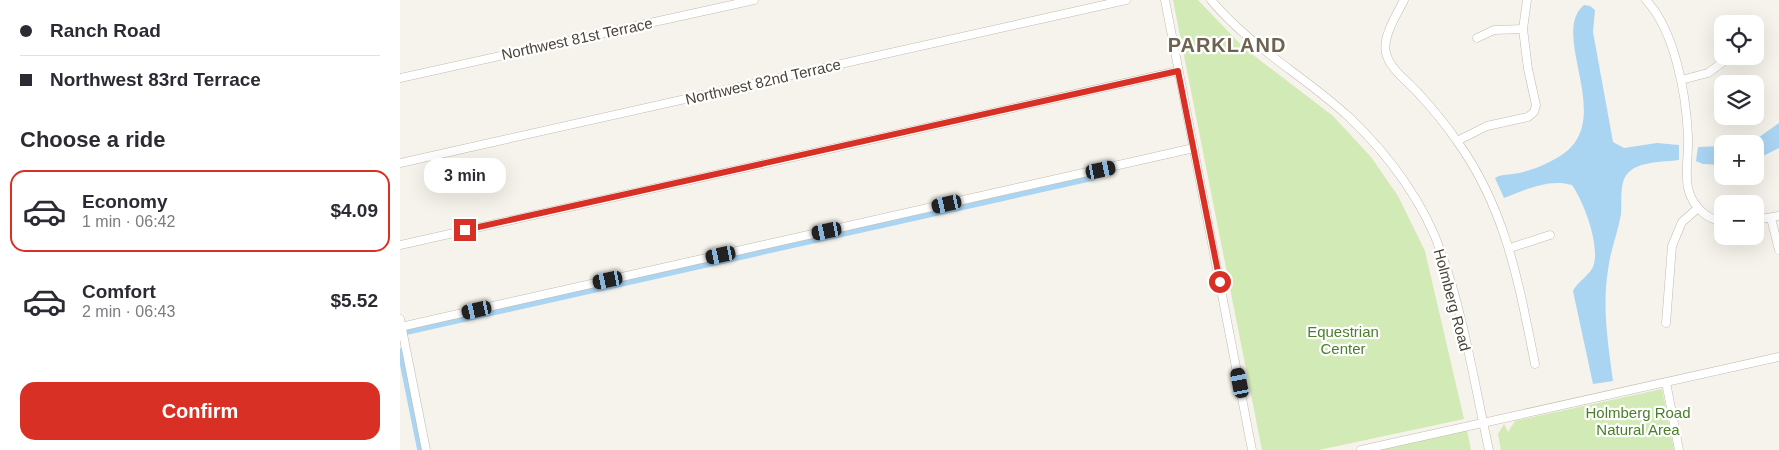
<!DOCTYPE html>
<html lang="en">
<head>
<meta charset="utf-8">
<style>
	body { margin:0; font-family:Helvetica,sans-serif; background:#f2f2f3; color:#2b2b33; height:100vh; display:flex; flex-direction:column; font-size:19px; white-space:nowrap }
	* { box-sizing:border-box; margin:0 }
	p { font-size:16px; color:#7c7c81 }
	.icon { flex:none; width:28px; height:28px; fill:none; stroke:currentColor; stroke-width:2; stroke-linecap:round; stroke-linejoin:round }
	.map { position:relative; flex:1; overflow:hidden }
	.panel { display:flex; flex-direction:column; background:#fff; width:400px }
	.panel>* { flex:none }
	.guide { display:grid; align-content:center; height:110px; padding:0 20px; background:#fff }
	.fabs { position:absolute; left:1314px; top:15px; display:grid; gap:10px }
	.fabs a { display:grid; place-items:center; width:50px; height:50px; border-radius:10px; background:#fff; box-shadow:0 5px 20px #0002; font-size:25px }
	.end { position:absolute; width:22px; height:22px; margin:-11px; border:6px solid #d93025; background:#fff; box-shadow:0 0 0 2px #fff }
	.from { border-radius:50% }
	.bubble { position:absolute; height:35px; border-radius:15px; background:#fff; box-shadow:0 5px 20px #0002; font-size:16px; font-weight:600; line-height:35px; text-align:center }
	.car { position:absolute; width:15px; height:30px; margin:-15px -8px; border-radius:6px; box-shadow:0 0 4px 1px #0007; background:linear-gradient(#222 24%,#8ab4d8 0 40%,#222 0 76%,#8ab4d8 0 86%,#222 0) }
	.guide b { display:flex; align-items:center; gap:18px; height:48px; font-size:19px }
	.guide b+b { border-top:1px solid #e1e1e2 }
	.guide i { width:12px; height:12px; background:#2b2b33 }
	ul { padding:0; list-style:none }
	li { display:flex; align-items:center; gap:15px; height:82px; margin:0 10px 8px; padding:0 10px; border:2px solid transparent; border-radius:15px }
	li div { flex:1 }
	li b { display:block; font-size:19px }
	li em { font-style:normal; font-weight:600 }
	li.selected { border-color:#d93025 }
	li>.icon { width:45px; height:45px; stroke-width:1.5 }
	h2 { padding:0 20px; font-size:22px; line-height:60px }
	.primary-button { display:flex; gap:10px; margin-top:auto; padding:10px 20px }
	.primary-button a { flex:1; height:58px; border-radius:15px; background:#d93025; color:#fff; font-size:20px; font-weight:600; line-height:58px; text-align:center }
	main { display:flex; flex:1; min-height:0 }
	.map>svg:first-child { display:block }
	.green { fill:#d2eab5 }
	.water { fill:#a9d4f2 }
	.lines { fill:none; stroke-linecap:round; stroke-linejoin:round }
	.canal { stroke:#a9d4f2; stroke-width:5.5 }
	.minor-casing { stroke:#c2bbae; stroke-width:9 }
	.minor { stroke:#fff; stroke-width:8 }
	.route { stroke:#d93025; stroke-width:6 }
	.labels { text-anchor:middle; stroke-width:4.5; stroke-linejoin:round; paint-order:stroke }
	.street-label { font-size:15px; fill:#4b4439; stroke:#fff }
	.park-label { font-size:15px; fill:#4a7f2a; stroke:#fff }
	.district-label { font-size:20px; font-weight:bold; letter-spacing:1px; fill:#6e6250; stroke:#fff }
</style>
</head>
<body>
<main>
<section class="panel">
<div class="guide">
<b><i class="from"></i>Ranch Road</b>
<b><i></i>Northwest 83rd Terrace</b>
</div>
<h2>Choose a ride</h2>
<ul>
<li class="selected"><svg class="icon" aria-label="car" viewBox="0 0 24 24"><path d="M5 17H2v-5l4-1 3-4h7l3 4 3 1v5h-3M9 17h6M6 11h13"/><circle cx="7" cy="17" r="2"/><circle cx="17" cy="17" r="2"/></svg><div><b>Economy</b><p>1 min · 06:42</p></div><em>$4.09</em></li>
<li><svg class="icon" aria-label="car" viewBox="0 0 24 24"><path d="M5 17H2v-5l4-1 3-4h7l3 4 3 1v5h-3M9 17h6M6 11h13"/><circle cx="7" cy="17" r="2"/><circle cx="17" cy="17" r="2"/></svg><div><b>Comfort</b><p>2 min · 06:43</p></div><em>$5.52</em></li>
</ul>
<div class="primary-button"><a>Confirm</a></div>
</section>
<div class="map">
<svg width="1379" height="450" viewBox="0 0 1379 450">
	<rect width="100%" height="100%" fill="#f6f3ec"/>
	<!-- green -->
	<path class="green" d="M773 0H798L844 48 933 116 971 157 998 196 1025 251 1064 419 919 450H862Z
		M1262 389 1274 450H1101L1098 434 1104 424 1108 432 1115 421Z
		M1067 430 1071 450H975Z"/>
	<!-- water -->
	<path class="water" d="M1184 5 1190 6 1195 10 1193 32 1213 142 1224 148 1257 143 1279 145V160C1264 162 1239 161 1228 173 1219 182 1222 202 1221 214 1218 233 1210 251 1208 270 1202 307 1208 344 1213 381L1193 384 1173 291C1178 281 1188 277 1193 267 1201 247 1184 202 1172 185 1149 178 1125 190 1104 198L1095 178C1102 174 1106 175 1113 174 1129 172 1150 163 1163 154 1215 118 1149 34 1184 5Z
		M1379 123V148L1355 160V144H1345L1355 140Z
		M1322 146V165L1303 164 1296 161 1298 147Z"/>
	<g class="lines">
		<!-- canal -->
		<path class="canal" d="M7 332 693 178
			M0 351 20 450"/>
		<!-- minor casing -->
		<g class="minor-casing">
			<path id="minor" d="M765 0 852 450
				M811 0C851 48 905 76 950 118 989 155 1025 204 1042 255 1064 316 1075 387 1089 450
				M1004 0C997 15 982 36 986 53 990 70 1008 81 1019 94 1032 108 1046 125 1057 141 1106 209 1119 284 1135 364
				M1246 0C1275 31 1286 94 1288 136 1289 155 1283 180 1291 197 1297 209 1308 220 1322 221
				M1077 38 1094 30 1123 29
				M0 78 354 0
				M1281 80 1308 73 1327 59
				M1057 141 1087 126 1128 117 1134 112 1136 105 1128 69 1123 29 1127 0
				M0 163 726 0
				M1371 218 1379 250
				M1355 220 1379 216
				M0 245 778 71
				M1110 248 1150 235
				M0 319 26 450
				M1266 323 1272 246 1282 222 1298 208
				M0 327 794 148
				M1266 382 1279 450
				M961 450 1379 357"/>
		</g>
		<!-- minor -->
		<use href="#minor" class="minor"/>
	</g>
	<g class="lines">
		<!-- route -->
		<path class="route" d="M65 230 778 71 820 282"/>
	</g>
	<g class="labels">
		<!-- street labels -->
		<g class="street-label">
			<text transform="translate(177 39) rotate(-12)" y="5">Northwest 81st Terrace</text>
			<text transform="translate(363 82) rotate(-13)" y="5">Northwest 82nd Terrace</text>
			<text transform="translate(1052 300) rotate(75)" y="5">Holmberg Road</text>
		</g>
		<!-- park labels -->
		<g class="park-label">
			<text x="943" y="337">Equestrian<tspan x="943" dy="17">Center</tspan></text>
			<text x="1238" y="418">Holmberg Road<tspan x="1238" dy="17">Natural Area</tspan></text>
		</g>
		<!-- district labels -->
		<g class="district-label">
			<text x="827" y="52">PARKLAND</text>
		</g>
	</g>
</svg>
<div class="fabs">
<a><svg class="icon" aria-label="locate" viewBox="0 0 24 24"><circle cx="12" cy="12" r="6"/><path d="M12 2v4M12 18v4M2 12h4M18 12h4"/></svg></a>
<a><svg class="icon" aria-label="layers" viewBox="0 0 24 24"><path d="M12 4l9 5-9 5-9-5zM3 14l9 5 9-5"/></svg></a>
<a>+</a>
<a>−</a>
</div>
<i class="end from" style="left:820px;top:282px"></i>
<i class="end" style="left:65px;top:230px"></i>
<div class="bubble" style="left:24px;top:158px;width:82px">3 min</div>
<i class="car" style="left:701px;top:170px;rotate:78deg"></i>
<i class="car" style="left:547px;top:204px;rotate:257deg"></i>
<i class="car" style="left:427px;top:231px;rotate:258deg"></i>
<i class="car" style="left:321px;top:255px;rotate:258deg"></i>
<i class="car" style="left:208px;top:280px;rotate:258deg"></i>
<i class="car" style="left:77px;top:310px;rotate:257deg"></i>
<i class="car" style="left:840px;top:383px;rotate:349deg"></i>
</div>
</main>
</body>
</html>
